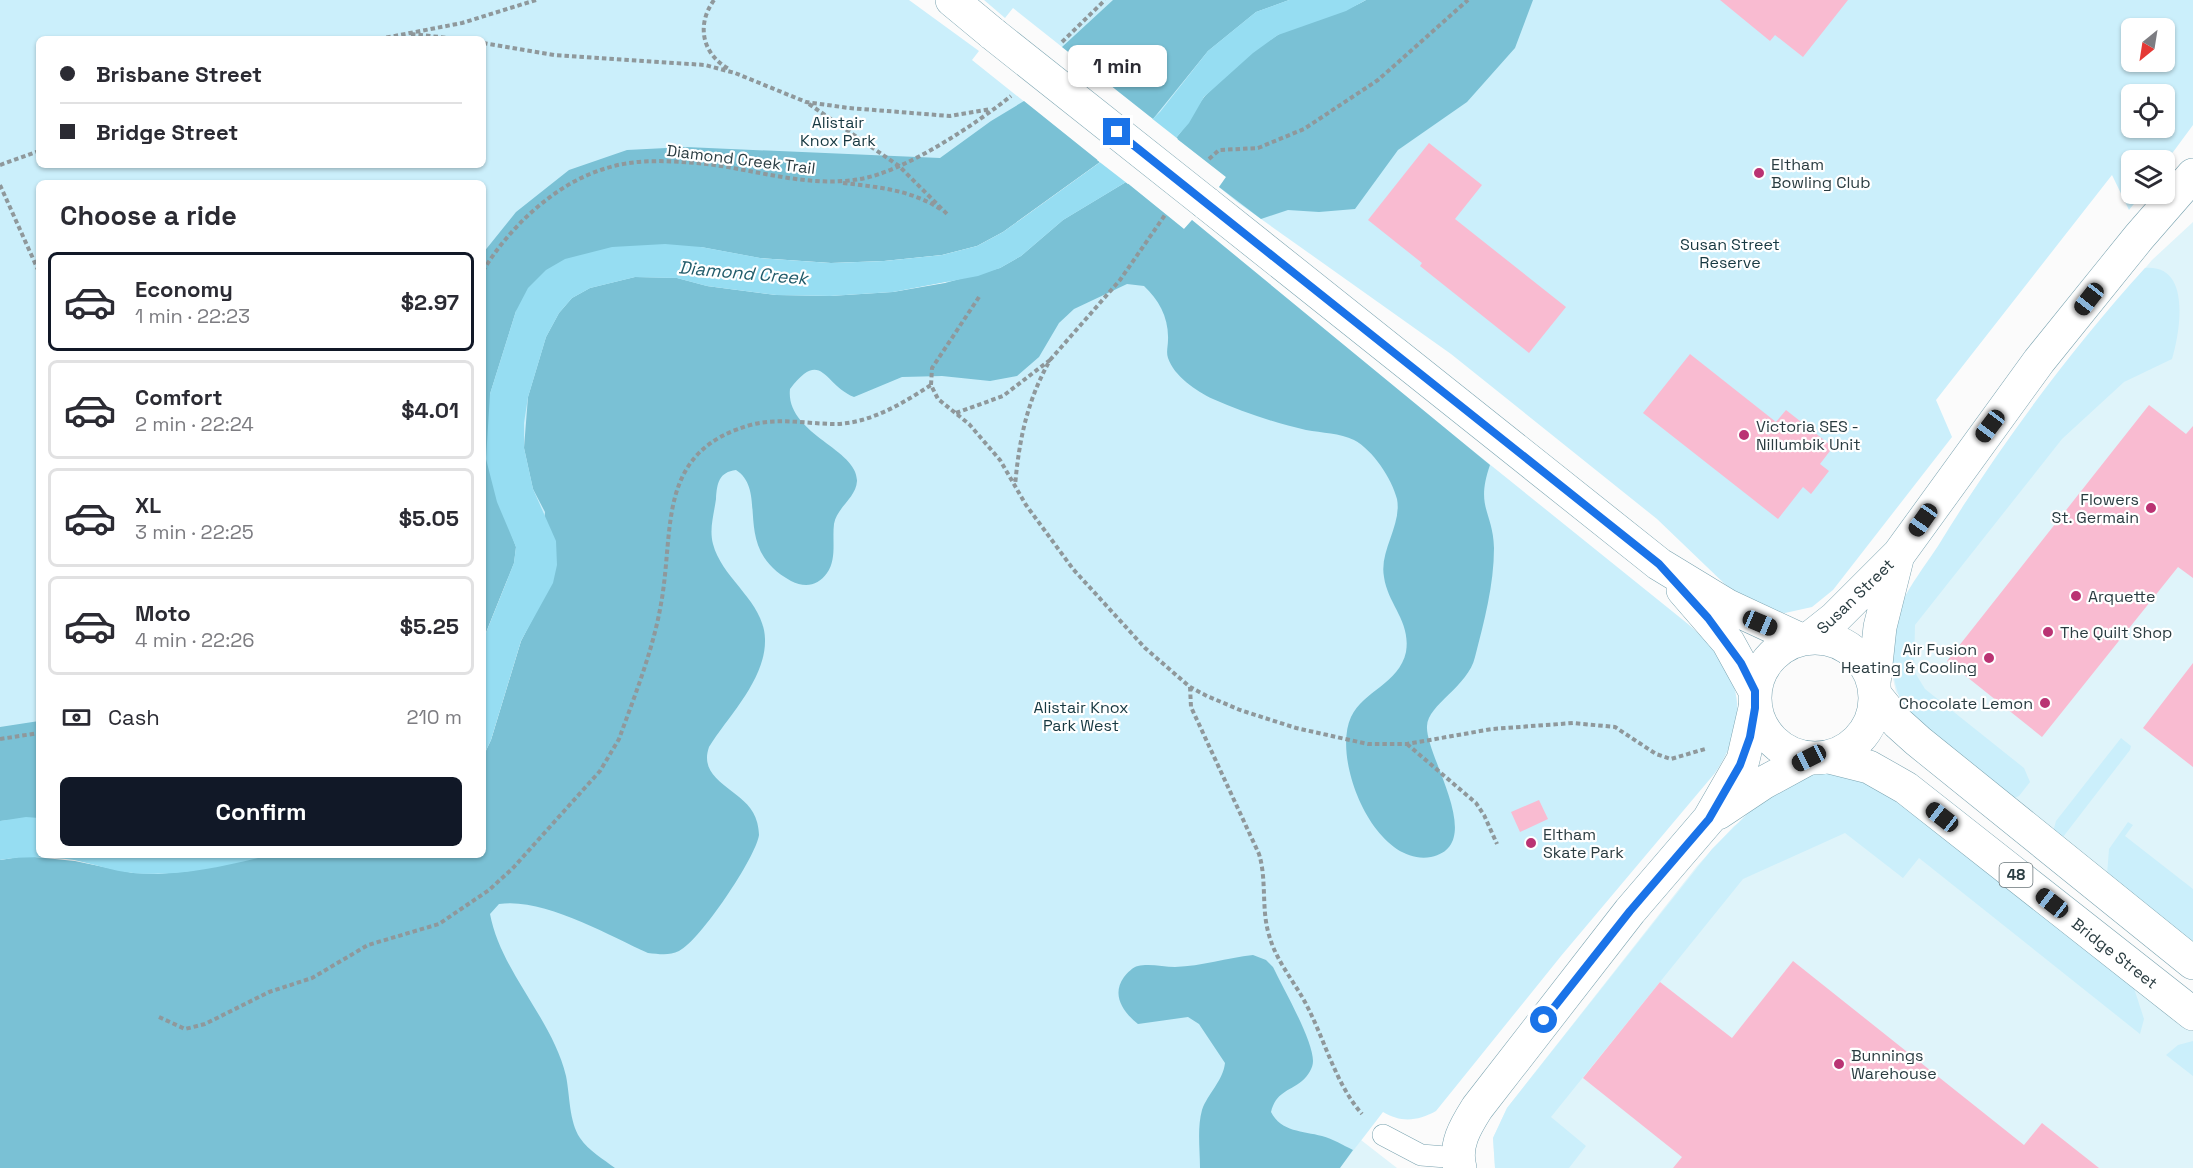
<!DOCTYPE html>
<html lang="en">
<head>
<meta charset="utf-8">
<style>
	body { margin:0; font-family:"Space Grotesk",sans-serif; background:#f2f2f3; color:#2b2b33; height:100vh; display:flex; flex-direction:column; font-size:22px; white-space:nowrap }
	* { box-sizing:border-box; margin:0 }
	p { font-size:20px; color:#7c7c81 }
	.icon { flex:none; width:33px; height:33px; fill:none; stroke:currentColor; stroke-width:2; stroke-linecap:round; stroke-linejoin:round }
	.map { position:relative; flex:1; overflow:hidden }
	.details { position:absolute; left:36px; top:180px; width:450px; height:678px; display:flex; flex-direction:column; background:#fff; border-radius:9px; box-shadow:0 2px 4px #0004 }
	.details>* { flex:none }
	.guide { position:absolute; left:36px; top:36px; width:450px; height:132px; border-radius:9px; box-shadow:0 2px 4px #0004; display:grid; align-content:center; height:132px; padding:0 24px; background:#fff }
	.needle { width:39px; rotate:210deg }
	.buttons { position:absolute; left:2121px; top:18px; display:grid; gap:12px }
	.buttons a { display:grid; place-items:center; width:54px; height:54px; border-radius:9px; background:#fff; box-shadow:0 2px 4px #0004; font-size:30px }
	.end { position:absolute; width:27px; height:27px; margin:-14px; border:8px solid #1a73e8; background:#fff; box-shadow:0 0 0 3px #fff }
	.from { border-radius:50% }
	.bubble { position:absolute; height:42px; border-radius:9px; background:#fff; box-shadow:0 2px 4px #0004; font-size:20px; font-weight:700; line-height:42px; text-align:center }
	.car { position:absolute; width:18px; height:36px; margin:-18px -9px; border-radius:8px; box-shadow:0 0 4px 2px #0007; background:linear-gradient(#222 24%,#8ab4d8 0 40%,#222 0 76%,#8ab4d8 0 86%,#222 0) }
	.guide b { display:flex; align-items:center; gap:21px; height:57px; font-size:22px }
	.guide b+b { border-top:2px solid #e1e1e2 }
	.guide i { width:15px; height:15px; background:#2b2b33 }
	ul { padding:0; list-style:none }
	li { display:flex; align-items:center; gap:18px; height:99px; margin:0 12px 9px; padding:0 12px; border:3px solid #e1e1e2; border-radius:9px }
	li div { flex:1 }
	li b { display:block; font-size:22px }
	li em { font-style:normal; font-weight:700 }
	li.selected { border-color:#111827 }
	li>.icon { width:54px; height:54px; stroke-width:1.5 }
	h2 { padding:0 24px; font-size:27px; line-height:72px }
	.pay { display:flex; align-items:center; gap:15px; height:66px; padding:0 24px; font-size:22px }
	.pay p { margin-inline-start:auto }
	.button { display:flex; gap:12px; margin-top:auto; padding:12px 24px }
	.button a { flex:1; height:69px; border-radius:9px; background:#111827; color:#fff; font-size:24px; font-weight:700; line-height:69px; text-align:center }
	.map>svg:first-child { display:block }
	.built { fill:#dff4fa }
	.green { fill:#cbeffb; fill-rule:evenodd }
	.forest { fill:#7ac1d5 }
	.water { fill:#96ddf2 }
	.pier { fill:#fbfbfb }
	.building { fill:#f9bbd1 }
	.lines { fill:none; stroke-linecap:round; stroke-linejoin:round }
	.service-casing { stroke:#7aa3b0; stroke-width:22 }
	.minor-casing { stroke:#7aa3b0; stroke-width:34 }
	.primary-casing { stroke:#7aa3b0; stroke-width:34 }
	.path { stroke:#8f989b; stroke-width:4; stroke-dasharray:4.5 3; stroke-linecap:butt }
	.service { stroke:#fff; stroke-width:21 }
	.minor { stroke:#fff; stroke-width:33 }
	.primary { stroke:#fff; stroke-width:33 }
	.primary-bridge-casing { stroke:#7aa3b0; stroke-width:34; stroke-linecap:butt }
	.primary-bridge { stroke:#fff; stroke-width:33 }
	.route { stroke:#1a73e8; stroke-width:8 }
	.poi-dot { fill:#ba3373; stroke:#fff; stroke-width:2 }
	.labels { text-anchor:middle; stroke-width:4.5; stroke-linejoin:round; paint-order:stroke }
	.shield { fill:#fff; stroke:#6a767a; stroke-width:1.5 }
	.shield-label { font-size:15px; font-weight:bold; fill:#2a3c41 }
	.park-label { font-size:16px; fill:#163841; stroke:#fff }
	.street-label { font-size:16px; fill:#2a3c41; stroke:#fff }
	.poi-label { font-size:16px; fill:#2a3c41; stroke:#fff; text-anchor:start }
	.water-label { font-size:18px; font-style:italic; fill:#225c6b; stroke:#fff }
</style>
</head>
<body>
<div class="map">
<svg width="2193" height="1168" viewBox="0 0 2193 1168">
	<rect width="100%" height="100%" fill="#fbfbfb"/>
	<!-- built -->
	<path class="built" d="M2193 222V944L1937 742 1896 692 1892 674 1963 506 2011 436 2098 324 2152 260Z
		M1817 774 2193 1027V1168H1495L1493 1138 1507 1108 1697 866 1734 826Z
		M1361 1140 1397 1168H1340Z"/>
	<!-- green -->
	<path class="green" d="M0 0H909L979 51 972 60 1100 162 1061 189 760 258 504 584 483 640V183H39V818L0 821ZM39 39H483V165H39Z
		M984 0H1289L1153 119 1013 8 1005 18Z
		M1366 0H2193V125L2165 163 2164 160H2132V194H2142L2129 210 2112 175 1936 400 1952 437 1833 590 1812 607 1785 613 1771 611 1731 590 1657 519 1451 354 1237 202 1219 187 1226 177 1176 138 1346 11ZM2132 28H2164V62H2132ZM2132 94H2164V128H2132Z
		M1126 182 1184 229 1192 220 1462 442 1688 624C1739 668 1755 714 1715 773L1561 956 1436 1111C1418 1121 1401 1123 1383 1112L1340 1168H0V860L133 873 270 855H483V757L707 286 776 295 830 296 893 292 945 283Z
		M2145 268C2192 264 2180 332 2172 359L2124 382 2062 439 1915 625 1914 671 1925 689 2024 768 2030 782 2019 796 2012 799 1905 710C1888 676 1890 645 1900 608 1906 590 1927 563 1938 546 1996 451 2070 350 2145 268Z
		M2121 738 2131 746 2130 750 2063 837 2053 832 2056 821Z
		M1817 774H1834L1872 783 2131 979 2144 1019 2140 1034 1919 858 1903 878 1845 833 1743 879 1551 1117 1586 1146 1569 1168H1495L1493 1138 1507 1108 1712 849 1753 808 1802 778Z
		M2128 822 2133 825 2125 836 2193 889V944L2107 875 2109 849Z
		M2193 1041V1076L2166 1055 2178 1045Z"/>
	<!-- forest -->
	<path class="forest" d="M1113 0H1289L1256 12 1208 51 1153 119 1062 47Z
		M1366 0H1533L1515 48 1467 102 1398 150 1355 209 1319 212 1288 210 1261 219 1219 187 1226 177 1176 138C1187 125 1194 109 1205 96 1225 75 1251 52 1276 36 1300 21 1337 17 1366 0Z
		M1024 101 1100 162 1003 232 977 246 942 255 884 261 831 263 760 258 701 247 516 311 490 394 508 525 516 547 514 563 483 640V253L516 212 569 170 627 150 686 147 940 158 991 121Z
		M1126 182 1184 229 1192 220 1490 465C1475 508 1493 511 1494 548 1494 585 1484 622 1475 657 1468 687 1428 704 1427 726 1425 756 1488 845 1431 857 1375 867 1331 760 1351 717 1364 690 1399 684 1406 652 1411 621 1388 605 1384 577 1379 551 1402 525 1397 499 1392 479 1373 450 1354 440 1340 433 1322 433 1306 430 1275 423 1242 412 1213 399 1196 391 1174 376 1168 358 1166 352 1168 346 1168 340 1169 318 1159 300 1144 286L1127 284 1074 309 1059 323 1039 357 1017 376 990 381 942 376 902 377 854 397C824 385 822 347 790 389 785 434 858 449 857 481 856 498 837 507 834 524 832 540 837 559 827 573 818 586 805 588 791 581 730 548 770 492 736 470 719 472 717 483 716 499 714 514 709 529 713 544 722 579 764 601 765 639 766 679 730 714 709 747 696 784 750 790 757 822 758 825 759 832 759 835 756 857 700 941 679 951 669 956 659 954 648 953 608 935 543 897 499 904L490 914C501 972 552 1018 566 1076 570 1096 569 1121 580 1138 589 1151 603 1159 615 1168H0V860L25 856 75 861 133 873 158 874 190 871 270 855H483V757L491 740 521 641 535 614 545 512 533 489 524 448 528 397 546 337 559 313 572 298 590 288 635 277 677 278 707 286 776 295 830 296 893 292 945 283 1000 268 1021 256 1063 220Z
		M39 721V818L0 821V727Z
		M1253 955 1266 960 1273 967C1283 988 1313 1040 1313 1061 1313 1068 1308 1076 1302 1081 1288 1092 1276 1092 1271 1112 1281 1132 1303 1131 1322 1136 1333 1139 1343 1145 1353 1150L1340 1168H1200C1200 1149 1197 1128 1202 1110 1208 1093 1223 1081 1225 1063L1199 1024 1188 1017 1138 1024C1123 1012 1111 995 1124 977 1127 973 1133 967 1138 966 1149 963 1164 967 1175 967 1202 966 1227 958 1253 955Z"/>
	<!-- water -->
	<path class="water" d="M1289 0H1366L1346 11 1278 35 1253 53 1204 97 1189 123 1176 138 1126 182 1063 220 1021 256 1000 268 978 276 893 292 830 296 776 295 707 286 677 278 635 277 590 288 572 298 559 313 546 337 528 397 524 423V448L533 489 556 541 557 565 553 583 521 641 491 740 483 757V640L514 563 516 547 497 502 486 459 490 394 516 311 528 288 546 270 565 259 612 247 665 244 701 247 760 258 831 263 884 261 942 255 977 246 1003 232 1128 142 1160 112 1208 51 1256 12Z
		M26 817 39 818V855H270C226 866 178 877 133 873 112 871 94 864 74 860 49 857 25 856 0 860V821Z"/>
	<!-- pier -->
	<path class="pier" d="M1150 117 1178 139 1128 184 1097 160 1127 139Z"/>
	<!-- building -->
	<path class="building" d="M1720 0H1848L1803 57 1775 35 1770 41Z
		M1429 143 1482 185 1455 219 1566 307 1529 353 1420 266 1422 263 1368 220Z
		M1690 354 1776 422 1786 410 1833 447 1820 464 1829 471 1811 494 1803 487 1778 519 1643 413Z
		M2149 405 2186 434 2193 426V578L2178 567 2042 737 1947 661Z
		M2193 663V767L2143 728Z
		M1539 800 1548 819 1520 832 1511 812Z
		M1793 961 2024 1145 2042 1123 2099 1168H1673L1682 1157 1583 1078 1660 982 1732 1038Z"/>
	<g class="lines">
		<!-- service casing -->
		<g class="service-casing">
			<path id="service" d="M1383 1135 1421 1155 1458 1158"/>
		</g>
		<!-- minor casing -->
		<g class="minor-casing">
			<path id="minor" d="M1811 637 1835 618 1899 554 2039 361 2139 237 2193 175
				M1874 683 1880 627 1897 559
				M1718 813 1763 783 1809 758
				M1460 1168C1454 1145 1465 1127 1477 1108L1630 911 1709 819 1743 760 1755 708"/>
		</g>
		<!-- primary casing -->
		<g class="primary-casing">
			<path id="primary" d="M952 0 993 34
				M1206 203 1659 564 1728 606 1799 639
				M1683 590 1728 642 1755 691
				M1755 698a60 60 0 1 1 120 0a60 60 0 1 1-120 0Z
				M1876 696 1898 723 1918 741 2193 963
				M1829 757 1869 767 1906 788 2193 1014"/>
		</g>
		<!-- path -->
		<path class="path" d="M714 0C696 25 702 54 729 69
			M411 34 458 39
			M379 39 462 23 536 0
			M1062 42 1105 0
			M483 43 554 55 705 65 735 73 806 102 849 108 950 116 991 109
			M809 104 899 166 947 214
			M1209 159 1219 150 1258 148 1304 129 1378 80 1468 0
			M0 165 39 151
			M843 183C878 187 912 190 942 210
			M0 185 39 272
			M483 271C509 227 557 182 607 168 638 158 674 161 707 164 756 170 810 188 860 179 904 172 976 124 1011 96
			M979 297 932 368 931 385 938 399 969 424 1000 460 1026 505 1073 569 1145 648 1190 687 1207 696 1240 710 1296 728 1368 744H1407L1492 729 1573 723 1615 727 1656 754 1671 759 1705 749
			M1050 360 1120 280 1165 215
			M956 413 1003 396 1050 360C1027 401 1019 440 1015 486
			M1190 687 1191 707 1259 854C1267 880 1261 909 1269 935 1276 961 1294 981 1306 1004 1325 1040 1335 1083 1362 1114
			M0 739 39 733
			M1407 744 1476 803 1484 815 1497 844
			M159 1017 185 1029 205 1024 269 992 312 978 368 945 439 924 489 890 513 868 600 771 619 739C635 695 653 650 661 604 675 527 655 450 754 424 781 418 809 424 836 424 871 423 903 403 931 385"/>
		<!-- service -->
		<use href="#service" class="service"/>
		<!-- minor -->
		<use href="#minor" class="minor"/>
		<!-- primary -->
		<use href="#primary" class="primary"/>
		<!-- primary-bridge casing -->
		<g class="primary-bridge-casing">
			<path id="primary-bridge" d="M993 34 1206 203"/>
		</g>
		<!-- primary-bridge -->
		<use href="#primary-bridge" class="primary-bridge"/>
	</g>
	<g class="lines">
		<!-- route -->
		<path class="route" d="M1117 132 1659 564 1708 618 1741 663 1755 691V708L1750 737 1740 765 1709 819 1630 911 1544 1020"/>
	</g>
	<!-- markers -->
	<g class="poi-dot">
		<circle cx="1759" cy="173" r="6"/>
		<circle cx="1744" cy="435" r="6"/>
		<circle cx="2151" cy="508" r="6"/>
		<circle cx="2076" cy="596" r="6"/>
		<circle cx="2048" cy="632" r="6"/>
		<circle cx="1989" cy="658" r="6"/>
		<circle cx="2045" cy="703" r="6"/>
		<circle cx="1531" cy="843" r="6"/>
		<circle cx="1839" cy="1064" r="6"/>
	</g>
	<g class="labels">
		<!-- shield labels -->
		<rect class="shield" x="1999.5" y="863" width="33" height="24" rx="4.5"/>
		<g class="shield-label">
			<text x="2016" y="880">48</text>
		</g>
		<!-- park labels -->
		<g class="park-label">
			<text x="838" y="128">Alistair<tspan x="838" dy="18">Knox Park</tspan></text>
			<text x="1730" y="250">Susan Street<tspan x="1730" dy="18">Reserve</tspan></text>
			<text x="1081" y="713">Alistair Knox<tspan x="1081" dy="18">Park West</tspan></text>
		</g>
		<!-- street labels -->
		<g class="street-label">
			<text transform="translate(741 159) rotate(7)" y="6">Diamond Creek Trail</text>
			<text transform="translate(1855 596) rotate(-44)" y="6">Susan Street</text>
			<text transform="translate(2115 953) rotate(38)" y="6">Bridge Street</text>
		</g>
		<!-- poi labels -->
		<g class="poi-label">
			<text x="1771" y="170">Eltham<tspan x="1771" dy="18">Bowling Club</tspan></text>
			<text x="1756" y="432">Victoria SES -<tspan x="1756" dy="18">Nillumbik Unit</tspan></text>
			<text x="2139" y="505" text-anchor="end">Flowers<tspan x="2139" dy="18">St. Germain</tspan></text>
			<text x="2088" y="602">Arquette</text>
			<text x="2060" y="638">The Quilt Shop</text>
			<text x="1977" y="655" text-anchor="end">Air Fusion<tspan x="1977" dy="18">Heating &amp; Cooling</tspan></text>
			<text x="2033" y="709" text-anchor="end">Chocolate Lemon</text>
			<text x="1543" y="840">Eltham<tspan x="1543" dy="18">Skate Park</tspan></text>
			<text x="1851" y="1061">Bunnings<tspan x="1851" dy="18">Warehouse</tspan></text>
		</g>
		<!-- water labels -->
		<g class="water-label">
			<text transform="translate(743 273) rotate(5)" y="6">Diamond Creek</text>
		</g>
	</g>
</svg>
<div class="buttons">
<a><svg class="needle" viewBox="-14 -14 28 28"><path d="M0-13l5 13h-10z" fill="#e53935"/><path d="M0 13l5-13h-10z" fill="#7c7c81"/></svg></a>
<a><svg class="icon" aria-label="locate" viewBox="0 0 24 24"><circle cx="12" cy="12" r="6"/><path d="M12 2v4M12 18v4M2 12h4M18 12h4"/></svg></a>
<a><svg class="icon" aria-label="layers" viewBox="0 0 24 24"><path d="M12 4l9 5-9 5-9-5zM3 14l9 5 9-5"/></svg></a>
</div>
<i class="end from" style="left:1544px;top:1020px"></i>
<i class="end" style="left:1117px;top:132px"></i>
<div class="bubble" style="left:1068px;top:45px;width:99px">1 min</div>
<i class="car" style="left:2089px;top:299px;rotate:218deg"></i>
<i class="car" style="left:1990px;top:426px;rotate:217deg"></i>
<i class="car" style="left:1923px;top:520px;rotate:215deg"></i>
<i class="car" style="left:1760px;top:623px;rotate:113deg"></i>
<i class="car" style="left:1809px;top:758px;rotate:243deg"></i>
<i class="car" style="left:1942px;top:817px;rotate:308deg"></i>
<i class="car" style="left:2052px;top:903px;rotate:308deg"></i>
<div class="guide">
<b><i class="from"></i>Brisbane Street</b>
<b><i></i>Bridge Street</b>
</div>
<section class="details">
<h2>Choose a ride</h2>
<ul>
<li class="selected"><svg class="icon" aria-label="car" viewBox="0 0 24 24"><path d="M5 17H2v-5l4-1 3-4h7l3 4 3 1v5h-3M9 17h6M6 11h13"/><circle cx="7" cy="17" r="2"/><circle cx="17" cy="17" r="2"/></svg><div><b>Economy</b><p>1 min · 22:23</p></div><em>$2.97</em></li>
<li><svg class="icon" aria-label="car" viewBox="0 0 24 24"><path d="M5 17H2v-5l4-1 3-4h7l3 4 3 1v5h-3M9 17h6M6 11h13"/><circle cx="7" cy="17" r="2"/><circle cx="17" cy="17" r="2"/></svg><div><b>Comfort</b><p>2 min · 22:24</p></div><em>$4.01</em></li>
<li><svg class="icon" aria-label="car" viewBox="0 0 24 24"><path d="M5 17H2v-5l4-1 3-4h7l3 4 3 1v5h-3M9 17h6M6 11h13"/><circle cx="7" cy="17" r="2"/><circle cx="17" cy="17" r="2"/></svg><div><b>XL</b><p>3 min · 22:25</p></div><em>$5.05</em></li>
<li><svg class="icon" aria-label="car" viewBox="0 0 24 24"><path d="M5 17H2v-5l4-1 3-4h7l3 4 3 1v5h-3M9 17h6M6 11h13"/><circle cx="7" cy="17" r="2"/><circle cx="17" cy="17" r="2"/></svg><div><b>Moto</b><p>4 min · 22:26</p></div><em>$5.25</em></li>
</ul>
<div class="pay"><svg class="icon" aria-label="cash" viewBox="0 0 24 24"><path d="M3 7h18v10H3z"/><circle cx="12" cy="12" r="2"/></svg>Cash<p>210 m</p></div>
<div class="button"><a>Confirm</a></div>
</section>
</div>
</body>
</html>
